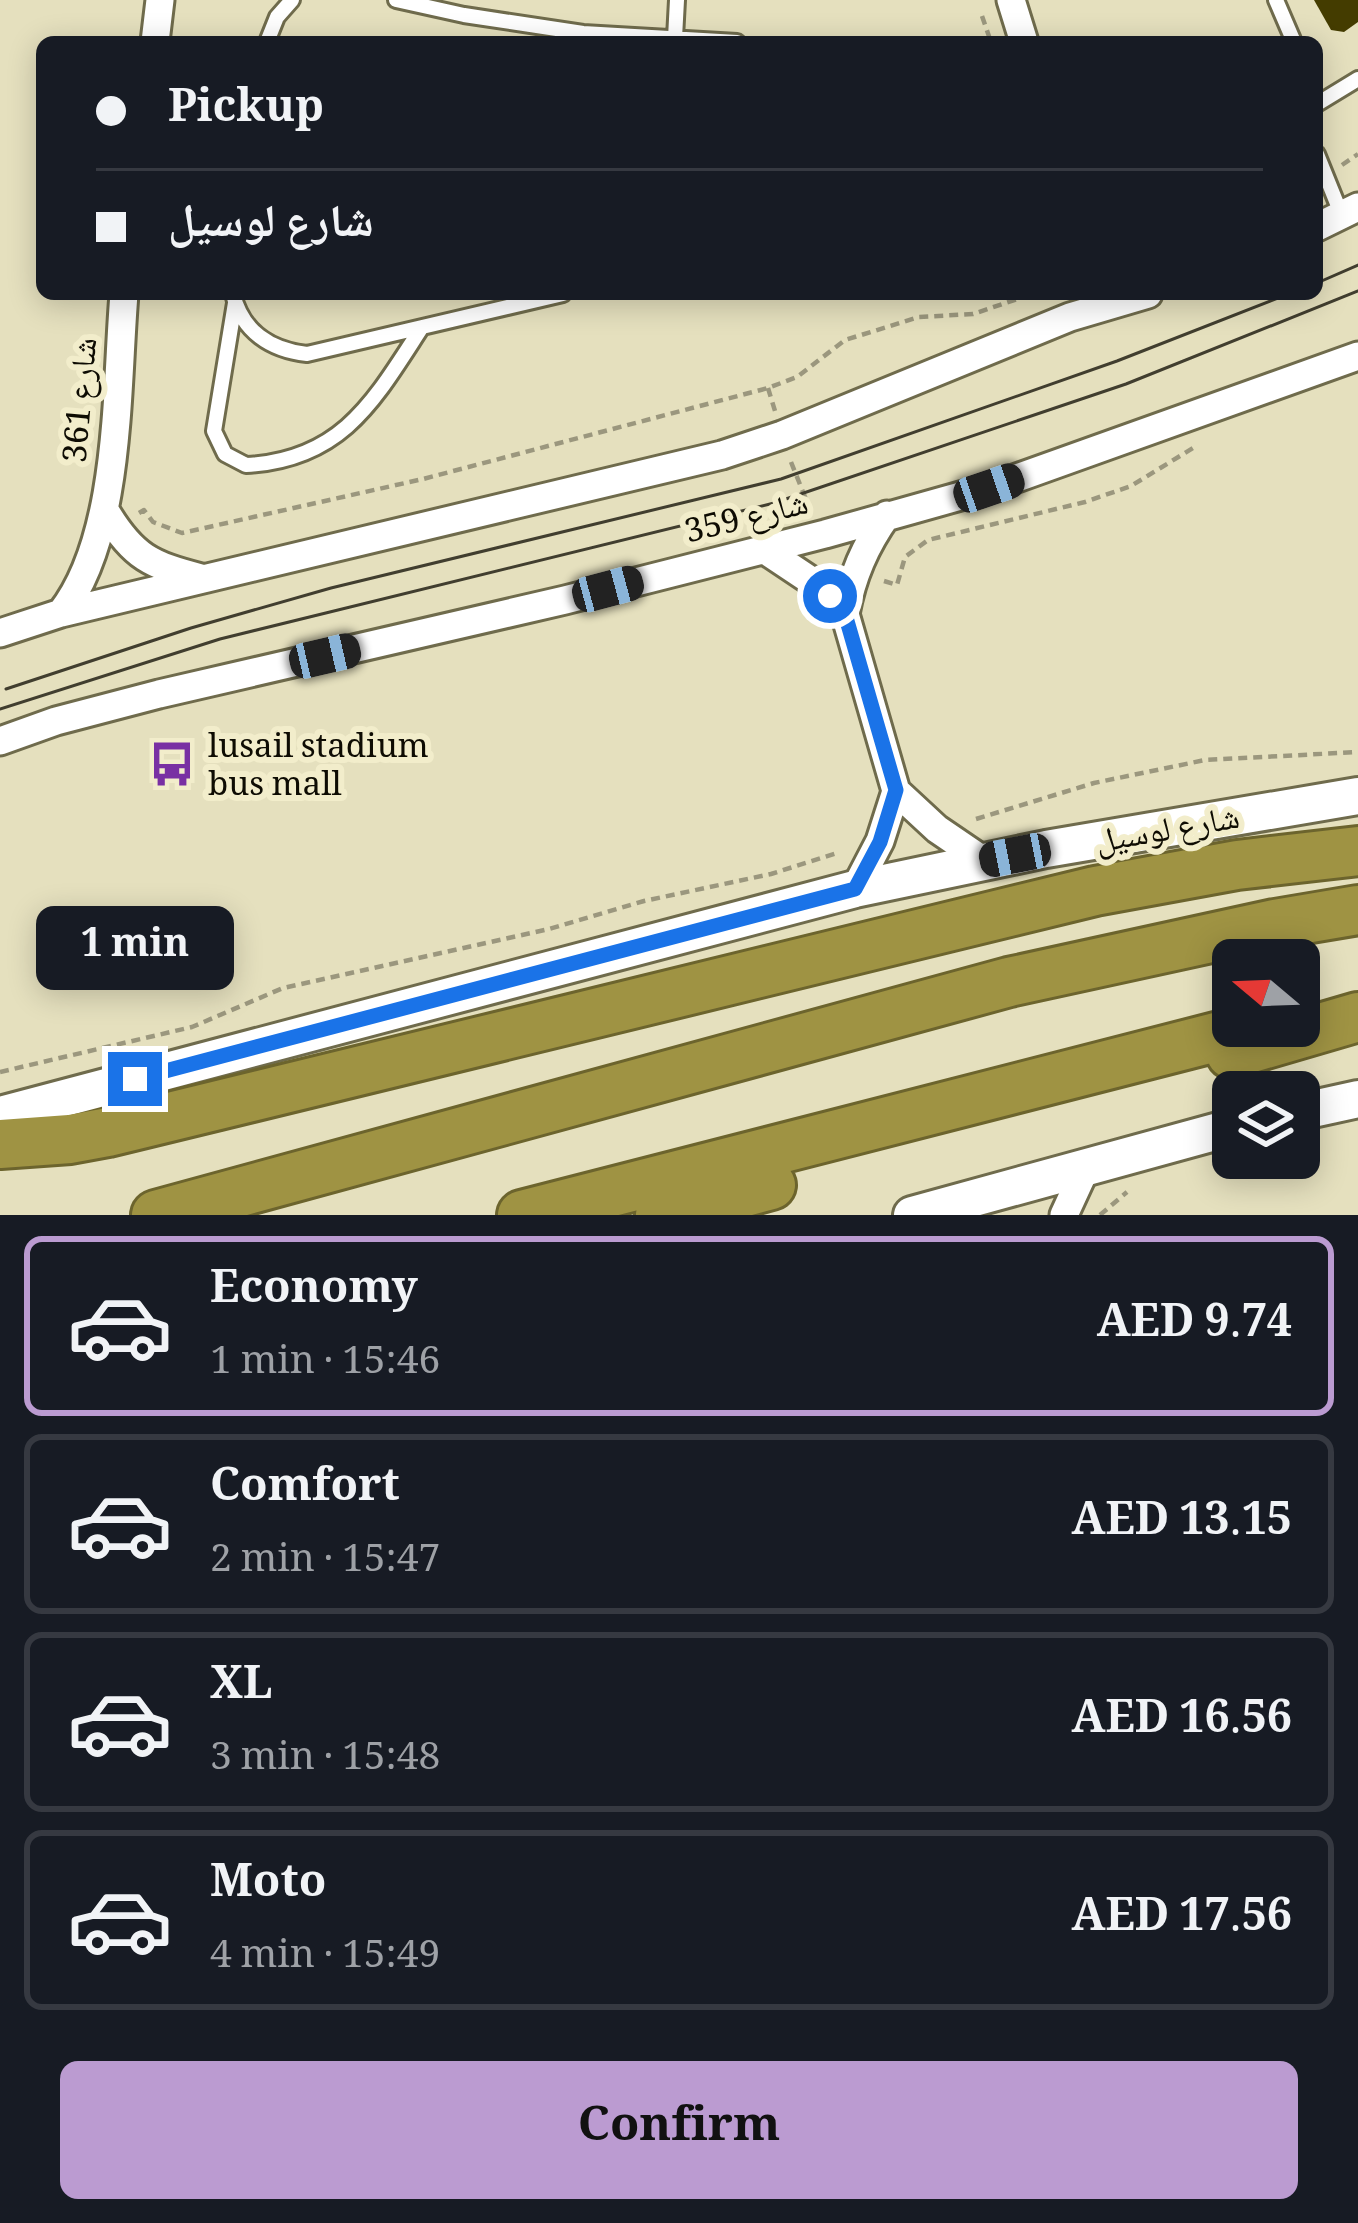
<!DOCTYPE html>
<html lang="en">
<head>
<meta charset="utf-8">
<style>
	body { margin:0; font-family:Georgia,"Noto Naskh Arabic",serif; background:#242831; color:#f1f3f6; height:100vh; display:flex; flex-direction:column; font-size:45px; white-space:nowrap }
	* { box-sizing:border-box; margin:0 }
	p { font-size:39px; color:#9ea1a6 }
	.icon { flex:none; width:66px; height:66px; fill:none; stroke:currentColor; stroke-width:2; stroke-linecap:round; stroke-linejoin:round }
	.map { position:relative; height:1215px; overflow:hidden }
	.details { display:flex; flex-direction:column; background:#171b24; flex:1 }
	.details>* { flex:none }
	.guide { position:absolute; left:36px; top:36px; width:1287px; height:264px; border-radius:18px; box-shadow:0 6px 30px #0003; display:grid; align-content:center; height:264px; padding:0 60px; background:#171b24 }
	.needle { width:78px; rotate:289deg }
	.fabs { position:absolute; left:1212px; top:939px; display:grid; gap:24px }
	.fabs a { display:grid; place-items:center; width:108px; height:108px; border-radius:18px; background:#171b24; box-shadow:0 6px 30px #0003; font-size:60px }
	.end { position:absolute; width:54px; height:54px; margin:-27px; border:15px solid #1a73e8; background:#fff; box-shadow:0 0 0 6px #fff }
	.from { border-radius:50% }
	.bubble { position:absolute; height:84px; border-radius:18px; background:#171b24; box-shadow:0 6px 30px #0003; font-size:39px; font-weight:700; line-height:84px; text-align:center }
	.car { position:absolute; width:36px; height:72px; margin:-36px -18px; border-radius:15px; box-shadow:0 0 9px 3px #0007; background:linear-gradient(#222 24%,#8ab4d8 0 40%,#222 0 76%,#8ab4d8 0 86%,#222 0) }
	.guide b { display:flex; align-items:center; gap:42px; height:114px; font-size:45px }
	.guide b+b { border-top:3px solid #363941 }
	.guide i { width:30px; height:30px; background:#f1f3f6 }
	ul { padding:21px 0 0; list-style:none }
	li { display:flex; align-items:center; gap:36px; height:180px; margin:0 24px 18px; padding:0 36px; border:6px solid #363941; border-radius:18px }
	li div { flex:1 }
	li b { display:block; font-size:45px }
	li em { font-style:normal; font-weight:700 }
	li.on { border-color:#bb9bd1 }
	li>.icon { width:108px; height:108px; stroke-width:1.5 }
	.cta { display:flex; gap:24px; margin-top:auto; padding:24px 60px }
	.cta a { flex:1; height:138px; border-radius:18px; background:#bb9bd1; color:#111; font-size:48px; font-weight:700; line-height:138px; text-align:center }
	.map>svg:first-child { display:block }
	.building { fill:#443c00 }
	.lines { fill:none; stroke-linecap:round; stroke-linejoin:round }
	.lane-casing { stroke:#6f6b4c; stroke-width:20 }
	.street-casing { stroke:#6f6b4c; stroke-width:33 }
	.secondary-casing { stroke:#6f6b4c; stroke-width:42 }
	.highway-casing { stroke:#6c642d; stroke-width:54 }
	.path { stroke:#9b977e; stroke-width:4.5; stroke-dasharray:9 6; stroke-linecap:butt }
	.lane { stroke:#fff; stroke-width:14 }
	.street { stroke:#fff; stroke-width:27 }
	.secondary { stroke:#fff; stroke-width:36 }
	.highway { stroke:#9f9343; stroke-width:48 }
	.tram { stroke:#413e2f; stroke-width:3 }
	.route { stroke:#1a73e8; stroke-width:15 }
	.labels { text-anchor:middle; stroke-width:12; stroke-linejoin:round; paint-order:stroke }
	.street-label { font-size:33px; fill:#0e0c03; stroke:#f2edcb }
	.poi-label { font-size:33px; fill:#0e0c03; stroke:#f2edcb; text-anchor:start }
</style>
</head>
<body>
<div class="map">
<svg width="1358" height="1215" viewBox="0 0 1358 1215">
	<rect width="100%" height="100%" fill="#e5e0be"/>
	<!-- building -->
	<path class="building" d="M1314 0H1358V22L1344 32 1331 30Z"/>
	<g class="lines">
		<!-- lane casing -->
		<g class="lane-casing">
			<path id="lane" d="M396 0 464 15 583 33 737 42
				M1276 0 1294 42
				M675 38 677 0
				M267 42 277 17 292 0
				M1317 104 1358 79
				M1317 154 1342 216
				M233 294C242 331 270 350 307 354L563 294
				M235 303 214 431 225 454 246 465C343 460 375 399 422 327"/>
		</g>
		<!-- street casing -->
		<g class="street-casing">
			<path id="street" d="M1011 0 1024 42
				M155 42 160 0
				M1317 227 1358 207
				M106 512C133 557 151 565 201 578
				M762 548 816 584 845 614 896 791 937 829 984 861
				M61 613C121 537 116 389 124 294
				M845 614C852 576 865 546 887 515
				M0 633 61 613 722 455 782 435 1070 317 1148 294
				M0 741 56 721 159 694 565 600 825 534 989 488 1358 356
				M855 889 880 841 896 791
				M1064 1215 1087 1165"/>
		</g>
		<!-- secondary casing -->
		<g class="secondary-casing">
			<path id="secondary" d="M1299 1112 1358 1099
				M0 1115 855 889 1046 849 1358 796
				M912 1215 1233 1127"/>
		</g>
		<!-- highway casing -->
		<g class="highway-casing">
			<path id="highway" d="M1231 1054 1358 1017
				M0 1144 70 1139 108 1132 1095 891 1237 865 1358 851
				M156 1215 1009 982 1275 924 1358 910
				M522 1215 1259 1026
				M660 1215 771 1185"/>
		</g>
		<!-- path -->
		<path class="path" d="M982 16 991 42
			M1342 165 1358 154
			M768 388 775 411
			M791 462 809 507
			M139 513 144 510 153 522 182 533 423 479 768 388 797 377 845 340 919 317 973 314 1032 294
			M884 581 897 585 905 557 928 540 1085 502 1131 486 1193 448
			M976 819 1094 783 1205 760 1358 752
			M0 1072 192 1027 283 988 549 929 644 901 771 874 840 852
			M1100 1215 1127 1192"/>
		<!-- lane -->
		<use href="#lane" class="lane"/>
		<!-- street -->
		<use href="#street" class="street"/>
		<!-- secondary -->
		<use href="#secondary" class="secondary"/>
		<!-- highway -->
		<use href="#highway" class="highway"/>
		<!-- tram -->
		<path class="tram" d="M1317 283 1358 265
			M6 689 191 628 331 588 781 479 1117 361 1288 294
			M0 709 220 639 774 503 1126 384 1358 291"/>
	</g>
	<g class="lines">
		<!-- route -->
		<path class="route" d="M135 1079 855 889 880 842 896 790 845 614 830 596"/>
	</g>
	<!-- icons -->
	<defs>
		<g id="bus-bare" transform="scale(3.6)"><path d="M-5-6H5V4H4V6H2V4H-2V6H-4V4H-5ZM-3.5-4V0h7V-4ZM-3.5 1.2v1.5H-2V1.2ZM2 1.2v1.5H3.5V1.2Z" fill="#7930a3" stroke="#f2edcb" stroke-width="2.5" paint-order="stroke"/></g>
	</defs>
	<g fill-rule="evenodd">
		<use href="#bus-bare" x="172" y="764"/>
	</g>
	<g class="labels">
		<!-- street labels -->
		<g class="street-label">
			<text transform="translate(79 400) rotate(-85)" y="12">شارع 361</text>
			<text transform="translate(746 516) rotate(-14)" y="12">شارع 359</text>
			<text transform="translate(1167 828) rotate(-10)" y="12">شارع لوسيل</text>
		</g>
		<!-- poi labels -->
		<g class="poi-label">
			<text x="208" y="757">lusail stadium<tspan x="208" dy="38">bus mall</tspan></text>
		</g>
	</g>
</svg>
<div class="fabs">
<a><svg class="needle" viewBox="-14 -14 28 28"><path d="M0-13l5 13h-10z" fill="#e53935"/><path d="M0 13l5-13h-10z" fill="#9ea1a6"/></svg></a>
<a><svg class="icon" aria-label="layers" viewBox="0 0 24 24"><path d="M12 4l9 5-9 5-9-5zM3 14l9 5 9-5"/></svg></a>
</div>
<i class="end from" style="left:830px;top:596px"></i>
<i class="end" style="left:135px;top:1079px"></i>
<div class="bubble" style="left:36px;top:906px;width:198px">1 min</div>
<i class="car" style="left:989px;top:488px;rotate:71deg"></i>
<i class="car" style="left:608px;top:589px;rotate:75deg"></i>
<i class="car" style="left:325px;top:656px;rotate:77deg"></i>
<i class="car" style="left:1015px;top:855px;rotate:259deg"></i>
<div class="guide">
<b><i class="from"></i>Pickup</b>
<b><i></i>شارع لوسيل</b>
</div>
</div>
<section class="details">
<ul>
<li class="on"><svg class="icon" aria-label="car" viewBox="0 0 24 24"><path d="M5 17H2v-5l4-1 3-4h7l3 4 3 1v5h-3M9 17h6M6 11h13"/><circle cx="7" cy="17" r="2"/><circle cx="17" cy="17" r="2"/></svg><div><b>Economy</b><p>1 min · 15:46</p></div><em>AED 9.74</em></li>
<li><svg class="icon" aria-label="car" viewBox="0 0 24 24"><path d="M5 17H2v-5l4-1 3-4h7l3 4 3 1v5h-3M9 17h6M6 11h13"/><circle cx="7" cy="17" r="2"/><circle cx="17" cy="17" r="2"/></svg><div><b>Comfort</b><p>2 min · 15:47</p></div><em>AED 13.15</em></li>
<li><svg class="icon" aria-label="car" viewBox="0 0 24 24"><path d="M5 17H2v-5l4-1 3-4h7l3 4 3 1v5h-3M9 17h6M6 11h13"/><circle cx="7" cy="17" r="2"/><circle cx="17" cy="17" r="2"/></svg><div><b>XL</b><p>3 min · 15:48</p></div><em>AED 16.56</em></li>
<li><svg class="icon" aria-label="car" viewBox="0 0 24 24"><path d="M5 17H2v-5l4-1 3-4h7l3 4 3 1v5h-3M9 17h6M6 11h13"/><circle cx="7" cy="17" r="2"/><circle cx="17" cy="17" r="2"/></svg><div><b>Moto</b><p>4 min · 15:49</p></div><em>AED 17.56</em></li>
</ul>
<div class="cta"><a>Confirm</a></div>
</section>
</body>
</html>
